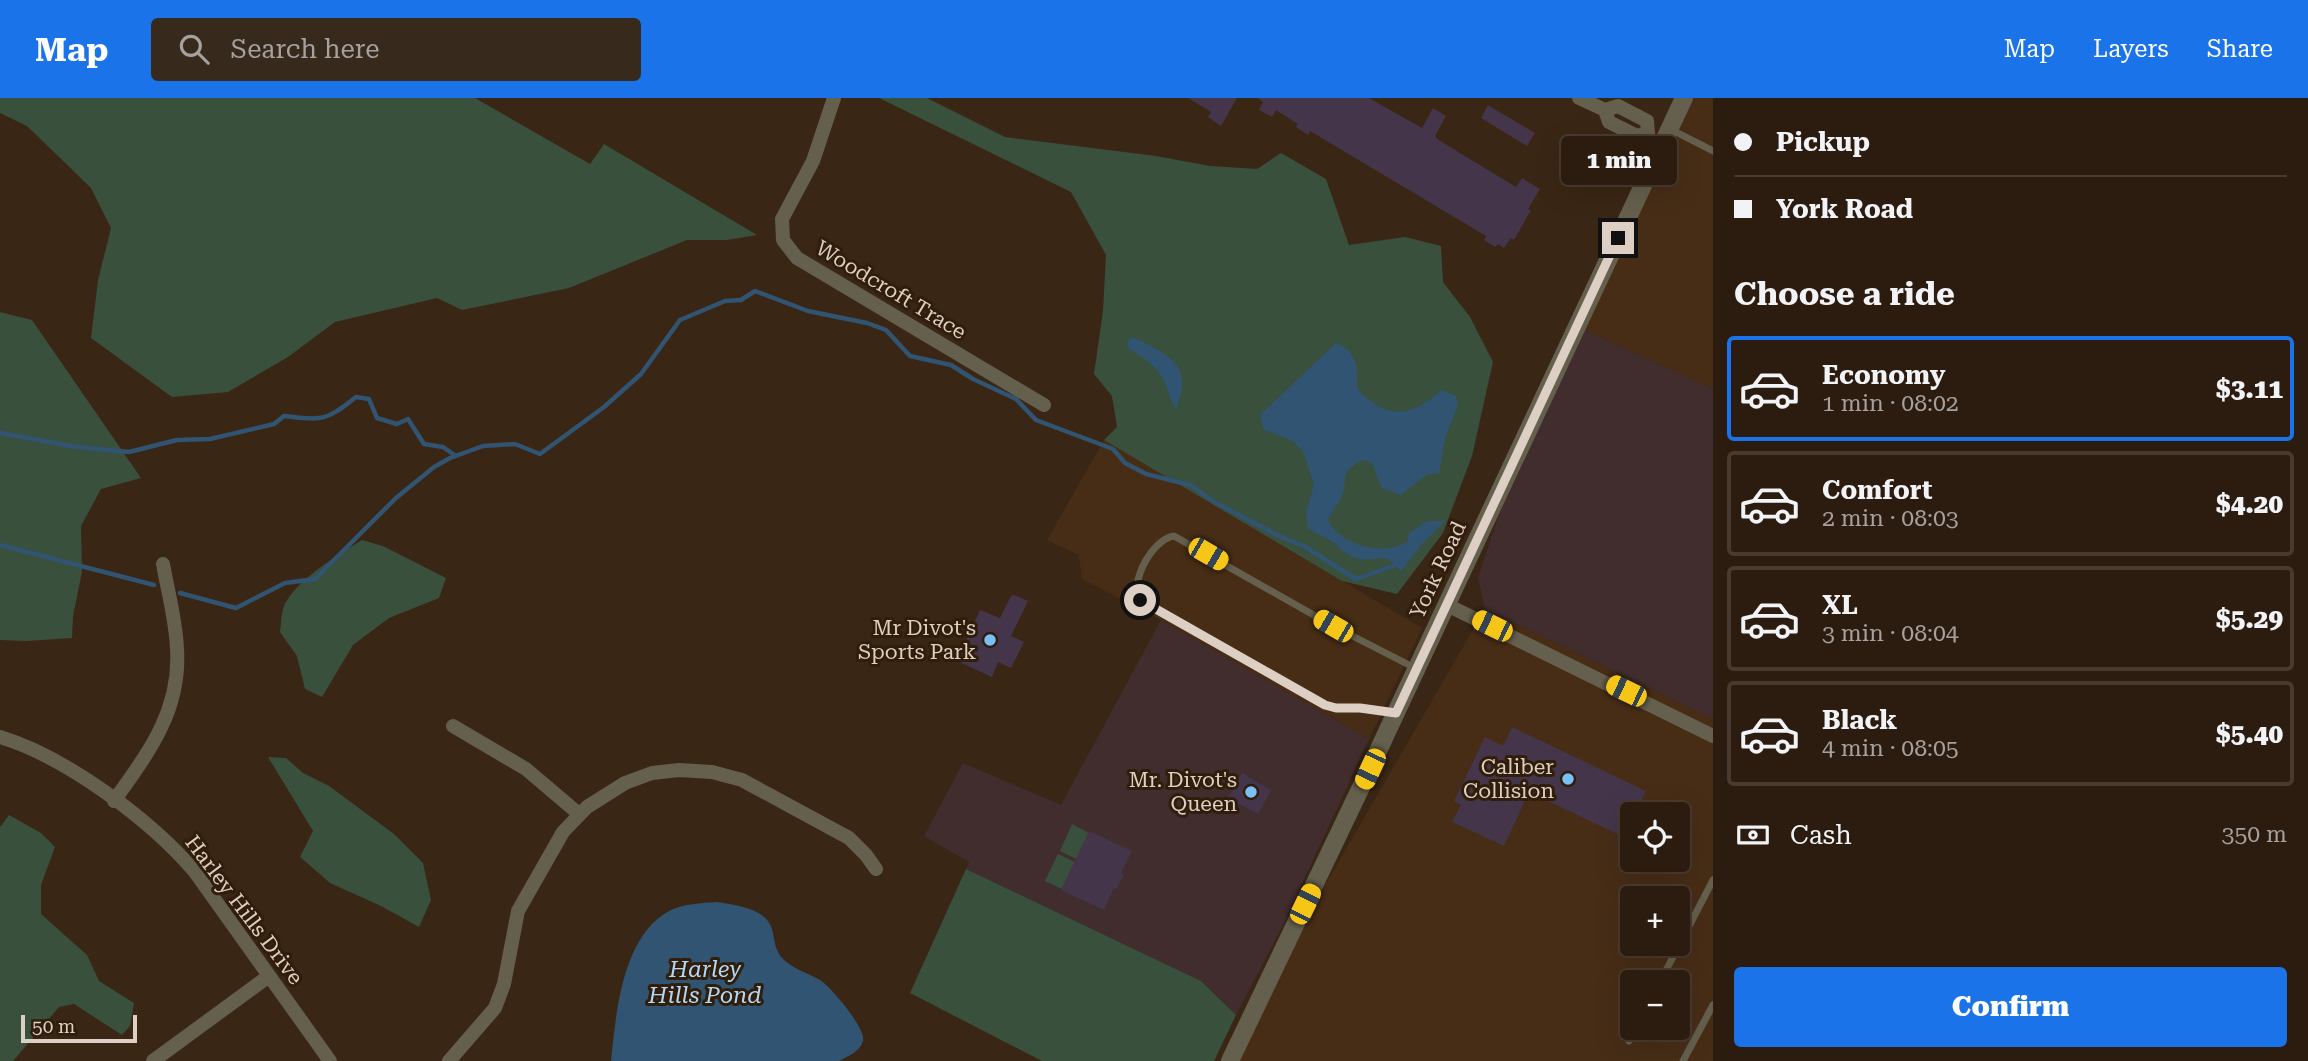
<!DOCTYPE html>
<html lang="en">
<head>
<meta charset="utf-8">
<style>
	body { margin:0; font-family:"Roboto Serif",serif; background:#38291d; color:#f1f3f6; height:100vh; display:flex; flex-direction:column; font-size:26px; white-space:nowrap }
	* { box-sizing:border-box; margin:0 }
	p { font-size:23px; color:#a6a19e }
	.icon { flex:none; width:38px; height:38px; fill:none; stroke:currentColor; stroke-width:2; stroke-linecap:round; stroke-linejoin:round }
	.map { position:relative; flex:1; overflow:hidden }
	.sheet { display:flex; flex-direction:column; background:#2c1c0f; width:595px }
	.sheet>* { flex:none }
	.top-card { display:grid; align-content:center; height:154px; padding:0 21px; background:#2c1c0f }
	.controls { position:absolute; left:1620px; top:704px; display:grid; gap:14px }
	.controls a { display:grid; place-items:center; width:70px; height:70px; border-radius:7px; background:#2c1c0f; box-shadow:0 7px 28px #0002,0 0 0 2px #483a2f; font-size:35px }
	.scale { position:absolute; left:21px; bottom:18px; width:116px; box-sizing:border-box; padding-left:7px; border:4px solid #ddcfc4; border-top:0; font-size:19px; line-height:24px; white-space:nowrap; color:#ddcfc4; -webkit-text-stroke:5px #301d0a; paint-order:stroke }
	.end { position:absolute; width:32px; height:32px; margin:-16px; border:9px solid #ddcfc4; background:#111; box-shadow:0 0 0 4px #111 }
	.from { border-radius:50% }
	.bubble { position:absolute; height:49px; border-radius:7px; background:#2c1c0f; box-shadow:0 7px 28px #0002,0 0 0 2px #483a2f; font-size:23px; font-weight:800; line-height:49px; text-align:center }
	.car { position:absolute; width:21px; height:42px; margin:-21px -10px; border-radius:9px; box-shadow:0 0 5px 2px #0007; background:linear-gradient(#f5c518 24%,#345 0 40%,#f5c518 0 76%,#345 0 86%,#f5c518 0) }
	.top-card b { display:flex; align-items:center; gap:24px; height:66px; font-size:26px }
	.top-card b+b { border-top:2px solid #483a2f }
	.top-card i { width:18px; height:18px; background:#f1f3f6 }
	ul { padding:0; list-style:none }
	li { display:flex; align-items:center; gap:21px; height:105px; margin:0 14px 10px; padding:0 7px; border:4px solid #483a2f; border-radius:7px }
	li div { flex:1 }
	li b { display:block; font-size:26px }
	li em { font-style:normal; font-weight:800 }
	li.current { border-color:#1a73e8 }
	li>.icon { width:63px; height:63px; stroke-width:1.5 }
	h2 { padding:0 21px; font-size:32px; line-height:84px }
	.pay { display:flex; align-items:center; gap:18px; height:77px; padding:0 21px; font-size:26px }
	.pay p { margin-inline-start:auto }
	.cta { display:flex; gap:14px; margin-top:auto; padding:14px 21px }
	.cta a { flex:1; height:80px; border-radius:7px; background:#1a73e8; color:#fff; font-size:28px; font-weight:800; line-height:80px; text-align:center }
	header { display:flex; align-items:center; gap:42px; box-sizing:border-box; height:98px; padding:0 35px; background:#1a73e8; color:#fff }
	header strong { font-size:33px }
	nav { display:flex; gap:38px; margin-inline-start:auto; font-size:24px }
	.search { width:490px; height:63px; background:#38291d; display:flex; align-items:center; gap:18px; box-sizing:border-box; padding:0 24px; border-radius:7px; color:#a6a19e; font-size:26px }
	main { display:flex; flex:1; min-height:0 }
	.map>svg:first-child { display:block }
	.commercial { fill:#412d2e }
	.built { fill:#472d16; fill-rule:evenodd }
	.green { fill:#39503d }
	.water { fill:#305472 }
	.lines { fill:none; stroke-linecap:round; stroke-linejoin:round }
	.stream { stroke:#305472; stroke-width:4.5 }
	.building { fill:#44354b }
	.service { stroke:#655f4d; stroke-width:7 }
	.minor { stroke:#655f4d; stroke-width:14 }
	.tertiary { stroke:#655f4d; stroke-width:18 }
	.route { stroke:#ddcfc4; stroke-width:9 }
	.poi-dot { fill:#79bff8; stroke:#301d0a; stroke-width:2.5 }
	.labels { text-anchor:middle; stroke-width:6; stroke-linejoin:round; paint-order:stroke }
	.street-label { font-size:21px; fill:#ddcfc4; stroke:#301d0a }
	.poi-label { font-size:21px; fill:#ddcfc4; stroke:#301d0a; text-anchor:end }
	.water-label { font-size:23px; font-style:italic; fill:#b5d7f7; stroke:#301d0a }
</style>
</head>
<body>
<header>
<strong>Map</strong>
<div class="search"><svg class="icon" aria-label="search" viewBox="0 0 24 24"><circle cx="10" cy="10" r="6"/><path d="M15 15l6 6"/></svg>Search here</div>
<nav><a>Map</a><a>Layers</a><a>Share</a></nav>
</header>
<main>
<div class="map">
<svg width="1713" height="963" viewBox="0 0 1713 963">
	<rect width="100%" height="100%" fill="#3a2614"/>
	<!-- commercial -->
	<path class="commercial" d="M1585 232 1713 291V621L1485 511 1478 480 1498 419Z
		M1161 522 1369 641 1284 825 1236 917 1201 883 966 771 969 764 924 738 963 665 1061 707Z"/>
	<!-- built -->
	<path class="built" d="M1693 0H1713V291L1585 232Z
		M1104 342 1422 530 1369 641 1161 522 1082 481 1079 457 1047 442Z
		M1485 511 1713 621V963H1240L1308 817ZM1633 716H1678V761H1633ZM1633 800H1678V845H1633ZM1633 884H1678V929H1633Z"/>
	<!-- green -->
	<path class="green" d="M0 0H475L590 66 604 46 757 137 727 142H687L569 190 462 212 437 200 335 224 288 259 228 294 172 299 91 240 98 182 111 130 91 90 27 28 0 15Z
		M879 0H927L1005 39 1156 58 1210 68 1257 71 1281 55 1326 81 1349 147 1405 139 1441 148 1443 184 1470 219 1493 264 1472 358 1443 435 1397 496 1342 483 1104 342 1117 329 1112 298 1094 276 1103 213 1106 157 1071 94Z
		M0 214 32 222 141 380 101 391 81 428 82 474 73 518 72 540 27 543 0 542Z
		M362 442 383 448 446 480 439 500 389 520 353 547 322 599 305 591 297 558 280 534C281 527 281 518 283 511 291 485 339 456 362 442Z
		M268 659 286 660 303 675 329 688 394 736 423 765 431 802 419 829 381 808 330 785 300 759 313 733Z
		M9 717 41 735 55 749 41 787V816L87 857 99 883 134 905 130 928 122 937 74 906 59 909 13 963H0V729Z
		M1072 726 1089 735 1076 761 1060 753Z
		M1058 756 1075 764 1062 791 1045 783Z
		M966 771 1201 883 1236 917 1214 963H1042L910 895Z"/>
	<!-- water -->
	<path class="water" d="M1133 239C1170 258 1194 266 1176 311 1170 303 1169 295 1165 285 1158 269 1143 259 1128 250V243Z
		M1336 245C1352 252 1357 262 1357 279 1357 282 1357 288 1358 290 1360 296 1368 301 1374 305 1399 323 1421 310 1442 292L1456 298 1458 307 1445 340 1439 376H1428L1401 397 1382 390 1372 365 1363 362C1335 376 1351 382 1340 402 1336 409 1331 414 1328 422 1340 448 1385 459 1408 443L1409 435 1427 423H1445L1419 449 1401 474C1384 450 1378 466 1356 460 1345 457 1341 450 1333 444 1325 439 1316 436 1308 430L1306 413 1314 387 1304 355 1293 343 1263 331 1260 317Z
		M716 804C735 807 766 810 772 831 775 842 774 851 783 861 793 871 808 875 820 882 831 889 866 930 863 943 860 954 848 958 839 963H611C616 915 622 839 669 813 682 806 702 805 716 804Z"/>
	<g class="lines">
		<!-- stream -->
		<path class="stream" d="M0 335 77 349 129 354 177 342 210 341 274 326 284 318C323 322 325 324 356 299L369 301 377 320 397 326 408 321 424 346 443 349 456 358
			M0 447 154 487
			M180 495 236 510 285 485 315 481 396 400 434 369 450 360 483 348 515 346 540 356 604 309 641 276 680 222 725 203 741 202 755 193 808 213 867 225 886 232 910 258 951 267 973 281 1016 301 1036 322 1113 351 1125 365 1146 376 1190 387 1216 405 1279 438 1304 448 1356 481 1396 467"/>
	</g>
	<!-- building -->
	<path class="building" d="M1188 0H1237L1221 28 1208 19 1211 14Z
		M1257 0H1369L1422 30 1433 10 1446 18 1435 38 1437 41 1516 89 1522 80 1540 91 1528 111 1531 112 1514 142 1511 140 1504 150 1498 146 1495 149 1484 142 1486 138 1310 33 1308 37 1296 29 1298 26 1276 12 1272 19 1259 12 1263 4Z
		M1488 7 1535 35 1527 48 1481 20Z
		M1014 497 1028 503 1011 538 1024 544 1011 570 998 564 992 579 957 563 980 512 1000 520 1011 498Z
		M1512 629 1646 693 1635 716H1633V731L1628 741 1529 694 1504 748 1452 724 1461 707 1454 703 1485 639 1503 648Z
		M1242 675 1271 692 1258 716 1228 700Z
		M1089 733 1132 753 1121 775 1124 777 1116 791 1114 790 1104 812 1061 792Z"/>
	<g class="lines">
		<!-- service -->
		<path class="service" d="M1670 31 1713 53
			M1395 615 1360 610H1336L1325 607 1140 502C1129 483 1153 441 1174 438L1333 528 1417 571
			M1660 884 1713 782
			M1629 943 1636 929
			M1683 963 1713 907"/>
		<!-- minor -->
		<path class="minor" d="M834 0 813 63 782 121 783 142 797 160 1044 307
			M1579 0 1605 12 1618 8 1647 23 1648 35 1637 38 1609 24 1605 12
			M1447 507 1713 638
			M453 628 526 671 579 716
			M0 639C66 659 151 722 195 774L330 963
			M114 703C148 655 181 613 177 551 176 523 168 494 163 466
			M153 963 269 878
			M449 963 495 910 504 886 518 813 563 734 587 709 625 685 652 675 679 672 712 674 742 682 849 740 866 757 876 771"/>
		<!-- tertiary -->
		<path class="tertiary" d="M1230 963 1363 685 1684 0"/>
	</g>
	<g class="lines">
		<!-- route -->
		<path class="route" d="M1140 502 1325 607 1336 610H1360L1396 615 1618 140"/>
	</g>
	<!-- markers -->
	<g class="poi-dot">
		<circle cx="990" cy="542" r="7"/>
		<circle cx="1568" cy="681" r="7"/>
		<circle cx="1251" cy="694" r="7"/>
	</g>
	<g class="labels">
		<!-- street labels -->
		<g class="street-label">
			<text transform="translate(891 192) rotate(31)" y="7">Woodcroft Trace</text>
			<text transform="translate(1438 472) rotate(-65)" y="7">York Road</text>
			<text transform="translate(244 812) rotate(53)" y="7">Harley Hills Drive</text>
		</g>
		<!-- poi labels -->
		<g class="poi-label">
			<text x="976" y="537">Mr Divot's<tspan x="976" dy="24">Sports Park</tspan></text>
			<text x="1554" y="676">Caliber<tspan x="1554" dy="24">Collision</tspan></text>
			<text x="1237" y="689">Mr. Divot's<tspan x="1237" dy="24">Queen</tspan></text>
		</g>
		<!-- water labels -->
		<g class="water-label">
			<text x="705" y="879">Harley<tspan x="705" dy="26">Hills Pond</tspan></text>
		</g>
	</g>
</svg>
<div class="controls">
<a><svg class="icon" aria-label="locate" viewBox="0 0 24 24"><circle cx="12" cy="12" r="6"/><path d="M12 2v4M12 18v4M2 12h4M18 12h4"/></svg></a>
<a>+</a>
<a>−</a>
</div>
<div class="scale">50 m</div>
<i class="end from" style="left:1140px;top:502px"></i>
<i class="end" style="left:1618px;top:140px"></i>
<div class="bubble" style="left:1561px;top:38px;width:116px">1 min</div>
<i class="car" style="left:1208px;top:456px;rotate:120deg"></i>
<i class="car" style="left:1333px;top:528px;rotate:300deg"></i>
<i class="car" style="left:1492px;top:528px;rotate:296deg"></i>
<i class="car" style="left:1626px;top:593px;rotate:296deg"></i>
<i class="car" style="left:1370px;top:671px;rotate:205deg"></i>
<i class="car" style="left:1305px;top:806px;rotate:26deg"></i>
</div>
<section class="sheet">
<div class="top-card">
<b><i class="from"></i>Pickup</b>
<b><i></i>York Road</b>
</div>
<h2>Choose a ride</h2>
<ul>
<li class="current"><svg class="icon" aria-label="car" viewBox="0 0 24 24"><path d="M5 17H2v-5l4-1 3-4h7l3 4 3 1v5h-3M9 17h6M6 11h13"/><circle cx="7" cy="17" r="2"/><circle cx="17" cy="17" r="2"/></svg><div><b>Economy</b><p>1 min · 08:02</p></div><em>$3.11</em></li>
<li><svg class="icon" aria-label="car" viewBox="0 0 24 24"><path d="M5 17H2v-5l4-1 3-4h7l3 4 3 1v5h-3M9 17h6M6 11h13"/><circle cx="7" cy="17" r="2"/><circle cx="17" cy="17" r="2"/></svg><div><b>Comfort</b><p>2 min · 08:03</p></div><em>$4.20</em></li>
<li><svg class="icon" aria-label="car" viewBox="0 0 24 24"><path d="M5 17H2v-5l4-1 3-4h7l3 4 3 1v5h-3M9 17h6M6 11h13"/><circle cx="7" cy="17" r="2"/><circle cx="17" cy="17" r="2"/></svg><div><b>XL</b><p>3 min · 08:04</p></div><em>$5.29</em></li>
<li><svg class="icon" aria-label="car" viewBox="0 0 24 24"><path d="M5 17H2v-5l4-1 3-4h7l3 4 3 1v5h-3M9 17h6M6 11h13"/><circle cx="7" cy="17" r="2"/><circle cx="17" cy="17" r="2"/></svg><div><b>Black</b><p>4 min · 08:05</p></div><em>$5.40</em></li>
</ul>
<div class="pay"><svg class="icon" aria-label="cash" viewBox="0 0 24 24"><path d="M3 7h18v10H3z"/><circle cx="12" cy="12" r="2"/></svg>Cash<p>350 m</p></div>
<div class="cta"><a>Confirm</a></div>
</section>
</main>
</body>
</html>
